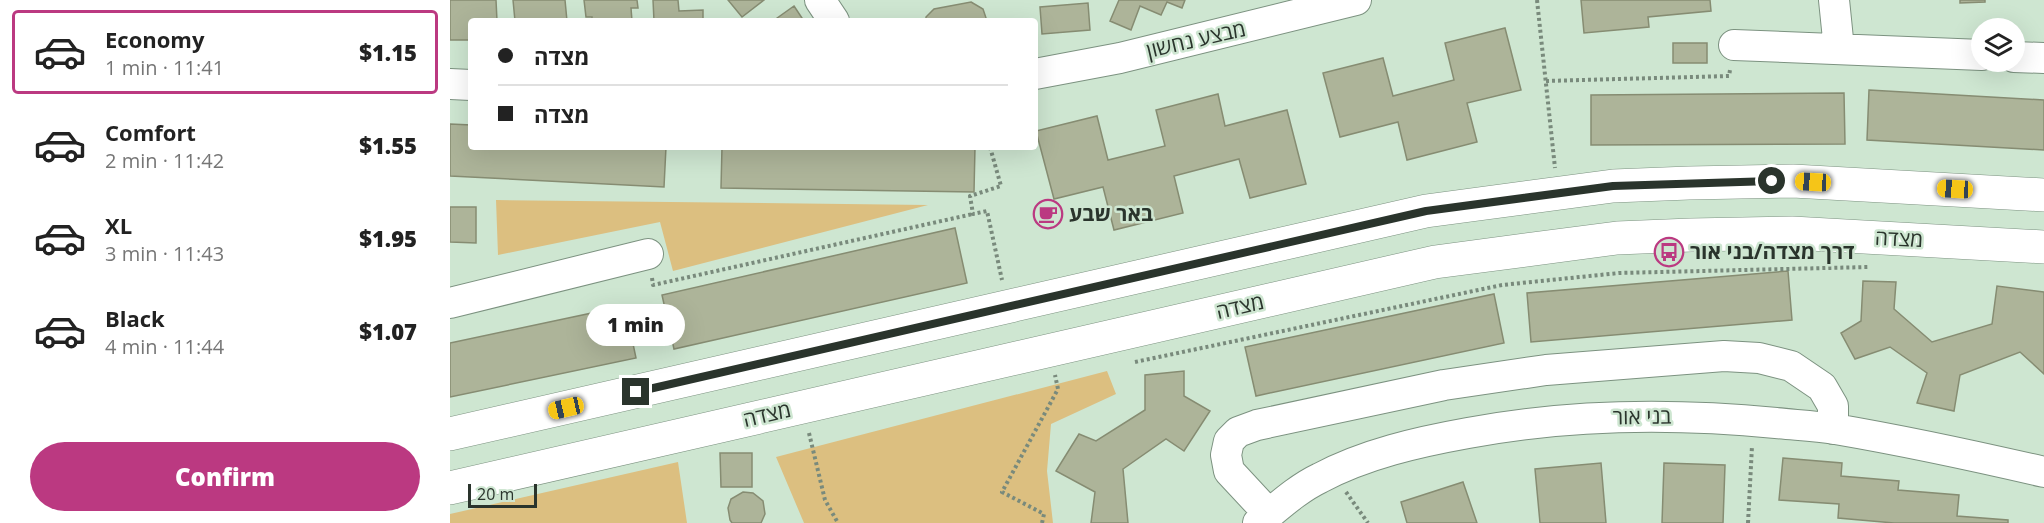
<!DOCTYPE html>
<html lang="en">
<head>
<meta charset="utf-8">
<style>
	body { margin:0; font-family:"Open Sans","Noto Sans Hebrew",sans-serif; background:#f2f2f2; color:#222; height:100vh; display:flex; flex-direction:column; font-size:22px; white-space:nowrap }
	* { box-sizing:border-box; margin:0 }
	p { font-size:20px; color:#767676 }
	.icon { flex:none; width:33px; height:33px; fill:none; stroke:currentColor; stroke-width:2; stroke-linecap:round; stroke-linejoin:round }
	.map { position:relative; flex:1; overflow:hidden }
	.panel { display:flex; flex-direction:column; background:#fff; width:450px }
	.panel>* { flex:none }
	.top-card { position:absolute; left:18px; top:18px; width:570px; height:132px; border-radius:6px; box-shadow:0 6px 24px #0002; display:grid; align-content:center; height:132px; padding:0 30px; background:#fff }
	.controls { position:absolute; left:1521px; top:18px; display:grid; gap:12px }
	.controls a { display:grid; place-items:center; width:54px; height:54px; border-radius:50%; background:#fff; box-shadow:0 6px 24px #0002; font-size:30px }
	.scale { position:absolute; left:18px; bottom:15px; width:69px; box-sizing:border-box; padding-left:6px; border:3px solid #2a342c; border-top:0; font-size:16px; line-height:21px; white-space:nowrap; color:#2a342c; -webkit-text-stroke:4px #cee6d1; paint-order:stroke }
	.end { position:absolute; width:27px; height:27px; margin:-14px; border:8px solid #2a342c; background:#fff; box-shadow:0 0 0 3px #fff }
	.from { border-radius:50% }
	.bubble { position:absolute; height:42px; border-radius:21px; background:#fff; box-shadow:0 6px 24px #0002; font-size:20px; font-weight:800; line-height:42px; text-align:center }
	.car { position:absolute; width:18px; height:36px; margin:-18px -9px; border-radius:8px; box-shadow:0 0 4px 2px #0007; background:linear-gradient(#f5c518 24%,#345 0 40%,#f5c518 0 76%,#345 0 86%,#f5c518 0) }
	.top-card b { display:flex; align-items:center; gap:21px; height:57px; font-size:22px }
	.top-card b+b { border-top:2px solid #e0e0e0 }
	.top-card i { width:15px; height:15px; background:#222 }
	ul { padding:10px 0 0; list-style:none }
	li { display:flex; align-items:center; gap:18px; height:84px; margin:0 12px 9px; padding:0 18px; border:3px solid transparent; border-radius:6px }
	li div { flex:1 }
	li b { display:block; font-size:22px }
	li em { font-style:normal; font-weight:800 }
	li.selected { border-color:#bb3981 }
	li>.icon { width:54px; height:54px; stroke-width:1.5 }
	.button { display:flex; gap:12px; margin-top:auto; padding:12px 30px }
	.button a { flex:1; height:69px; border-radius:36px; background:#bb3981; color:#fff; font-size:24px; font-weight:800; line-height:69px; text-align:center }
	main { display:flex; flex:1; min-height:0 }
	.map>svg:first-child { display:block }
	.green { fill:#dcbf80 }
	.building { fill:#adb499; stroke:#868c72; stroke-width:1.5 }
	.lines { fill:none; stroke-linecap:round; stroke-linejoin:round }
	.minor-casing { stroke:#7c9280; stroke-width:32 }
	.major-casing { stroke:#7c9280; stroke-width:34 }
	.path { stroke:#798a7c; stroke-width:4; stroke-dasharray:3 3; stroke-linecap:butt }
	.minor { stroke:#fff; stroke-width:30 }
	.major { stroke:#fff; stroke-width:33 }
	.route { stroke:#2a342c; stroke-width:8 }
	.labels { text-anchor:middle; stroke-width:5; stroke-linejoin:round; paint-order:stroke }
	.street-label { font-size:21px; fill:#2a342c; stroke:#cee6d1 }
	.poi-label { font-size:21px; font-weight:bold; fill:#2a342c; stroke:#cee6d1; text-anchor:start }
</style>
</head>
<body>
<main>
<section class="panel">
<ul>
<li class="selected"><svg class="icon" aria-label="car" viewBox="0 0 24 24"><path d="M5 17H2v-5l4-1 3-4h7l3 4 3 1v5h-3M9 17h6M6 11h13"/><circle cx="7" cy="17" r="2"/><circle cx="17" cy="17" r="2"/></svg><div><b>Economy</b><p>1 min · 11:41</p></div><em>$1.15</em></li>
<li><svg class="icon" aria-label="car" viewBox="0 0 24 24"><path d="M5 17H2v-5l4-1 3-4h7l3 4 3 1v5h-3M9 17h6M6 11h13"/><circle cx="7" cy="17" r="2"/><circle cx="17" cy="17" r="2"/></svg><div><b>Comfort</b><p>2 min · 11:42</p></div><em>$1.55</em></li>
<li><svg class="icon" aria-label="car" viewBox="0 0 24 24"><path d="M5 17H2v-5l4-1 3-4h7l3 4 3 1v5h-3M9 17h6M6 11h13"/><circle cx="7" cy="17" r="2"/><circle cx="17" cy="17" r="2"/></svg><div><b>XL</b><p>3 min · 11:43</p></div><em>$1.95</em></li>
<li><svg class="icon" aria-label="car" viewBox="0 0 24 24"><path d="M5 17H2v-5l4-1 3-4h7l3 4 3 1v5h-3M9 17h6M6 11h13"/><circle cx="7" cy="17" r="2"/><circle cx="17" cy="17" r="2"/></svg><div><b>Black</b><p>4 min · 11:44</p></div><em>$1.07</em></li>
</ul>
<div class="button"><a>Confirm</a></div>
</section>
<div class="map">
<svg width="1594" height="523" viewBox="0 0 1594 523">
	<rect width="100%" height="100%" fill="#cee6d1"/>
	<!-- green -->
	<path class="green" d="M46 200 478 205 223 271 210 222 48 255Z
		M657 371 666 394 601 424 597 471 603 523H354L326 457Z
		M228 462 237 523H0V514Z"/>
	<!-- building -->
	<path class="building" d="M0 0H46L47 21H21V40H0Z
		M63 0H115L117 21H65Z
		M134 0H187L188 8H181L182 21H142V17H136Z
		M203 0H228L229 11 253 10V21H204Z
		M278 0H314L292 17Z
		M669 0H735L732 8 717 2 711 15 690 6 681 30 660 21Z
		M1131 0H1260L1261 11 1198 17 1199 27 1134 33Z
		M1510 0H1535V2L1510 3Z
		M521 2 533 9 537 21H476V17L484 9Z
		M638 3 640 30 592 34 590 7Z
		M344 6 354 21H323Z
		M1055 28 1071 90 1017 103 1027 142 957 160 948 122 890 137 873 73 933 58 943 96 1004 80 995 43Z
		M1223 43H1257V63H1223Z
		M1419 90 1594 100V150L1417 140Z
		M1394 93 1395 144 1141 145V95Z
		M768 94 775 126 837 110 856 184 800 198 789 159 724 176 733 213 664 230 653 187 604 199 586 131 647 116 658 160 715 146 706 110Z
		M0 124 21 125V147H216L214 187 0 176Z
		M272 147H525L524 192 271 188Z
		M0 207H26V243L0 242Z
		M505 228 517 283 224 349 212 295Z
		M1338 271 1342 320 1081 342 1077 293Z
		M1413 281 1446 282 1444 309 1482 342 1542 324 1547 286 1594 292V374L1570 352 1510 375 1504 411 1467 403 1477 373 1440 347 1405 359 1391 333 1411 321Z
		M1044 294 1054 343 806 396 795 347Z
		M175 306 186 358 0 397V343Z
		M734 371V396L760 411 734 451 716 439 673 469 678 523H641L645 492 606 471 629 434 646 441 695 410V375Z
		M270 453H302V487H271Z
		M1333 458 1392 463 1391 476 1449 481 1448 490 1509 495 1507 516 1558 520V523H1444L1388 518 1389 504 1329 500Z
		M1151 463 1156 523H1090L1085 469Z
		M1214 463 1275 465 1273 523H1212Z
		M1013 482 1027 523H957L951 502Z
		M293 492 303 493 313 501 315 514 311 523H282L280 520 278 508 281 499Z"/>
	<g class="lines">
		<!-- minor casing -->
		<g class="minor-casing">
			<path id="minor" d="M370 0 384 21
				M1384 0 1389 49
				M1284 45 1532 55
				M1564 57 1594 58
				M585 74 670 58 906 0
				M0 84 21 85
				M0 303 198 254
				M819 514 779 471 776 455 779 441 788 432 807 425 994 385 1096 370 1274 356 1309 358 1341 366 1372 387 1383 406V429
				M808 523C828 507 847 489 870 478 915 454 968 442 1018 433 1119 414 1223 413 1326 423 1345 425 1365 426 1385 429 1455 441 1525 456 1594 472"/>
		</g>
		<!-- major casing -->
		<g class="major-casing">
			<path id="major" d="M0 434 976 211 1163 186 1239 183 1343 181 1594 195
				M0 488 985 262 1167 238 1241 235 1342 233 1594 247"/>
		</g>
		<!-- path -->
		<path class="path" d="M1087 0 1105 168
			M1096 81 1279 76 1280 70
			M540 147 551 186 520 196 523 214 537 211 552 280
			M202 278 203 285 523 214
			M685 362 1052 285 1169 273 1418 267
			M359 433 375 500 388 523
			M896 492 918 523
			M592 523 594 514 552 492 608 389 605 375
			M1298 523 1302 446"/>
		<!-- minor -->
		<use href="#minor" class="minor"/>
		<!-- major -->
		<use href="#major" class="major"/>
	</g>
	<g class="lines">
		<!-- route -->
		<path class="route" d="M186 392 976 211 1163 186 1322 181"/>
	</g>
	<!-- icons -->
	<defs>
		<g id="cafe-ring" transform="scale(1.5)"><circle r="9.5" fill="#cee6d1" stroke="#bb3981" stroke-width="1.5"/><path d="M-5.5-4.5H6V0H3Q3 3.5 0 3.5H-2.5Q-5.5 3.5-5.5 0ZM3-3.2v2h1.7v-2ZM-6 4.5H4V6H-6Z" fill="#bb3981"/></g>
		<g id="bus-ring" transform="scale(1.5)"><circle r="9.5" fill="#cee6d1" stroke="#bb3981" stroke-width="1.5"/><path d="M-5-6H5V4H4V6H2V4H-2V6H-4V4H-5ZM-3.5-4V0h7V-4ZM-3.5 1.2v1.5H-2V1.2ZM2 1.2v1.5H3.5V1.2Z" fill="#bb3981"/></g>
	</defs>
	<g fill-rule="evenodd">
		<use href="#cafe-ring" x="598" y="214"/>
		<use href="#bus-ring" x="1219" y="252"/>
	</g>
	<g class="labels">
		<!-- street labels -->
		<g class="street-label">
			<text transform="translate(746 40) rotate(-13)" y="7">מבצע נחשון</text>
			<text transform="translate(1449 239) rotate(3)" y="7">מצדה</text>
			<text transform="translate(790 307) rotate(-13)" y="7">מצדה</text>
			<text transform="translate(317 415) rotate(-13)" y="7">מצדה</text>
			<text transform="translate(1192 417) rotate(-1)" y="7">בני אור</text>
		</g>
		<!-- poi labels -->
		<g class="poi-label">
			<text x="619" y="221">באר שבע</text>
			<text x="1240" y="259">דרך מצדה/בני אור</text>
		</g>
	</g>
</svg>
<div class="controls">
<a><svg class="icon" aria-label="layers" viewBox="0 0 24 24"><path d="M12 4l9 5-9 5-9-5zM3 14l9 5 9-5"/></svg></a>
</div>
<div class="scale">20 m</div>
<i class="end from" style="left:1322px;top:181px"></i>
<i class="end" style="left:186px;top:392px"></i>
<div class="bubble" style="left:136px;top:304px;width:99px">1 min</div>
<i class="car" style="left:1363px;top:182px;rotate:273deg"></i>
<i class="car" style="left:1505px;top:189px;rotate:273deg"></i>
<i class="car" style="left:116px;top:408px;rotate:257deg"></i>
<div class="top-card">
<b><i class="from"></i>מצדה</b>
<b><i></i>מצדה</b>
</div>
</div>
</main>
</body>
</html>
